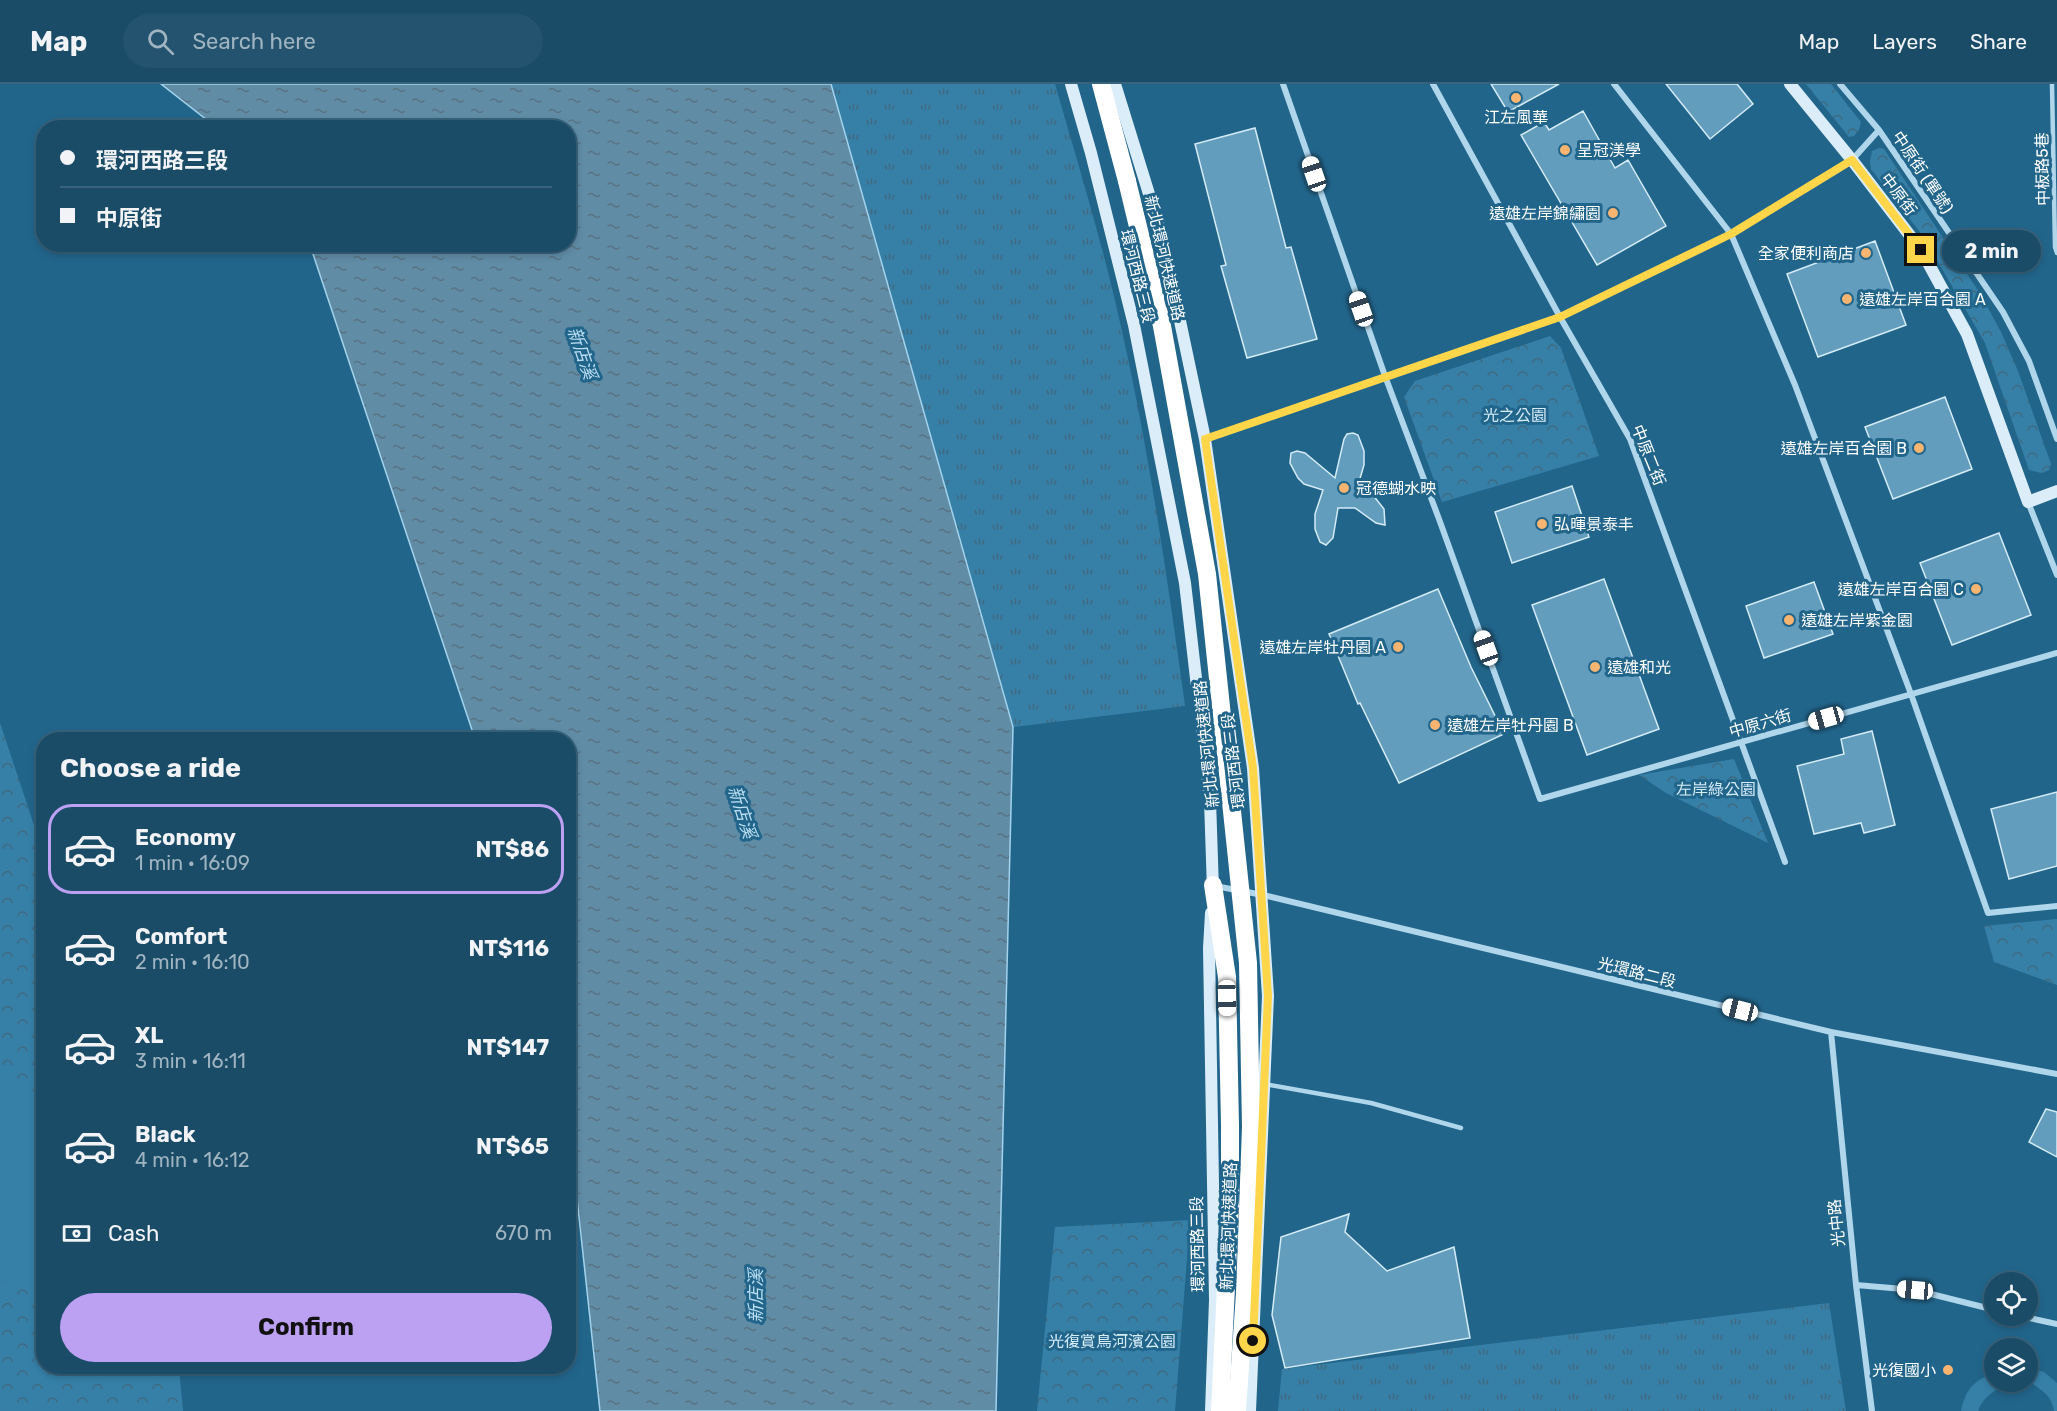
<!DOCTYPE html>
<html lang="en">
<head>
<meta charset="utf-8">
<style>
	body { margin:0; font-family:Rubik,"Noto Sans TC",sans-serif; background:#23536e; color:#f1f3f6; height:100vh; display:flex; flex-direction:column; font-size:22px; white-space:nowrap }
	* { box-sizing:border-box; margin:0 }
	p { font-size:20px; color:#9fb4c0 }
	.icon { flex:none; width:33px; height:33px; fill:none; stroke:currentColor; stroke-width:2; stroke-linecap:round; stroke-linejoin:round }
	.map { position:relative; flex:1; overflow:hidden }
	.side { position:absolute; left:36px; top:648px; width:540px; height:642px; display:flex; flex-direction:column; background:#1a4c68; border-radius:24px; box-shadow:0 3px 9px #0003,0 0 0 2px #38637c }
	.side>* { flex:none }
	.guide { position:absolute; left:36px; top:36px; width:540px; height:132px; border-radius:24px; box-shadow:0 3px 9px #0003,0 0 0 2px #38637c; display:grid; align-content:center; height:132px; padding:0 24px; background:#1a4c68 }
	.fabs { position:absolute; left:1984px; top:1188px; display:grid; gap:12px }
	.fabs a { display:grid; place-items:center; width:54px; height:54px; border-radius:50%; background:#1a4c68; box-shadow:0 3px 9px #0003,0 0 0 2px #38637c; font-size:30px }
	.end { position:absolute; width:27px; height:27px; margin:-14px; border:8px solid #ffd54a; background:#111; box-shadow:0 0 0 3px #111 }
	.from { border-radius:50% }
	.bubble { position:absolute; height:42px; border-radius:21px; background:#1a4c68; box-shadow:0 3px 9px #0003,0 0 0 2px #38637c; font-size:20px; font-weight:700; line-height:42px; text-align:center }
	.car { position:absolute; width:18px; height:36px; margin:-18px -9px; border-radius:8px; box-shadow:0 0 4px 2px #0007; background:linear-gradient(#fff 24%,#345 0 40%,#fff 0 76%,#345 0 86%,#fff 0) }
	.guide b { display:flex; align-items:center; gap:21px; height:57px; font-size:22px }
	.guide b+b { border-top:2px solid #38637c }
	.guide i { width:15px; height:15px; background:#f1f3f6 }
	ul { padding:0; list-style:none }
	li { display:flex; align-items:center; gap:18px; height:90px; margin:0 12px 9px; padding:0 12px; border:3px solid transparent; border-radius:24px }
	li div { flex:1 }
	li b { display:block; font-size:22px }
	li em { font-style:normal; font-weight:700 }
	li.on { border-color:#bca0f2 }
	li>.icon { width:54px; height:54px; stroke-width:1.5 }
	h2 { padding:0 24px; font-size:27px; line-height:72px }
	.pay { display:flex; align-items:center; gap:15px; height:66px; padding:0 24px; font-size:22px }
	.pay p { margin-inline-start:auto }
	.cta { display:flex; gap:12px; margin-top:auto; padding:12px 24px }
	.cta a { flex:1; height:69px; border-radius:36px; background:#bca0f2; color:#111; font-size:24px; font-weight:700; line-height:69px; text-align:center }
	header { display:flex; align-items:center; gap:36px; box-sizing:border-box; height:84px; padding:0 30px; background:#1a4c68; border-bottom:2px solid #38637c }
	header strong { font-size:28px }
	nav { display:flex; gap:33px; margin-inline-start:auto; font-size:21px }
	.search { width:420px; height:54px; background:#23536e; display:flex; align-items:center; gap:15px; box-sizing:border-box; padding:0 21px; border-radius:33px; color:#9fb4c0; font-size:22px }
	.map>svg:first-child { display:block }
	.grass { fill:url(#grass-tufts) }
	.park { fill:url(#park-crowns) }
	.garden { fill:#3680a8 }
	.water { fill:url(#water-ripples); stroke:#a3d3ec; stroke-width:1.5 }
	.building { fill:#639dbd; stroke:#d4ebf8; stroke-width:1.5 }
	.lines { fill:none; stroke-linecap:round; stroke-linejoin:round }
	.lane { stroke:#afd6eb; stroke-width:4.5 }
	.street { stroke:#afd6eb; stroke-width:6 }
	.secondary { stroke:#daedf8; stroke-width:12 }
	.highway { stroke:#fff; stroke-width:18 }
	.highway-bridge { stroke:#fff; stroke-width:18 }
	.route { stroke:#ffd54a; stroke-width:8 }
	.poi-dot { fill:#f7b571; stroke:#22658b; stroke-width:2 }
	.labels { text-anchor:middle; stroke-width:6; stroke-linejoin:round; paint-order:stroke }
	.poi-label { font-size:16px; fill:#fff; stroke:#22658b; text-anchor:start }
	.street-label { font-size:16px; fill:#fff; stroke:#22658b }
	.park-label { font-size:16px; fill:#d4ebf8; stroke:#22658b }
	.water-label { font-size:18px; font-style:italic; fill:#bbdff2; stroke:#22658b }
</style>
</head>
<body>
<header>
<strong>Map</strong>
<div class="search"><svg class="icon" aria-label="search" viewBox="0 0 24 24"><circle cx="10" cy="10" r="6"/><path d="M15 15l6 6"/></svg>Search here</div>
<nav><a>Map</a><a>Layers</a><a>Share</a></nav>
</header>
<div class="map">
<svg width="2057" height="1327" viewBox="0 0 2057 1327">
	<defs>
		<pattern id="grass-tufts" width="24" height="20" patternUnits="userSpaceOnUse" patternTransform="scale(1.5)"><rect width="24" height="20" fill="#3680a8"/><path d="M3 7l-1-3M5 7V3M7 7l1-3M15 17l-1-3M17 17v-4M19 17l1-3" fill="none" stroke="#40697f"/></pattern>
		<pattern id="park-crowns" width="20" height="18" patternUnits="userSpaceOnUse" patternTransform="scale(1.5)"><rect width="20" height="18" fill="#3680a8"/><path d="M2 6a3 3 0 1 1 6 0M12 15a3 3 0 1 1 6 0" fill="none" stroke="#40697f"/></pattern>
		<pattern id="water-ripples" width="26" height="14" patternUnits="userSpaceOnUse" patternTransform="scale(1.5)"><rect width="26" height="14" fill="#608ca6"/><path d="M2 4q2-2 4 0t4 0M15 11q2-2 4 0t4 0" fill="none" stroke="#587282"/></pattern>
	</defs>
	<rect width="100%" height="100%" fill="#22658b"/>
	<!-- grass -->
	<path class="grass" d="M831 0H1055C1073 63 1092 125 1108 188 1144 331 1165 477 1185 622L1013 643Z
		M1829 1219 1846 1327H1278L1282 1285Z"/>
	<!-- park -->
	<path class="park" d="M1806 0H1831L1861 38 1859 46 1854 52 1849 53Z
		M1879 64 1884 65 1981 211 2001 248 2018 287 2051 380 2049 386 2042 389 2029 386 1985 259 1923 152 1871 85 1870 77 1872 67Z
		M1550 252 1561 264 1599 372 1442 418 1404 313 1415 297Z
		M0 639 43 768 44 1282 179 1283 183 1327H0Z
		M1734 675 1768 759 1666 709 1639 691Z
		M2057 835V901L1994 878 1984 842Z
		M1190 1136 1175 1327H1037L1055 1143Z"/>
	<!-- garden -->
	<path class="garden" d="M0 998 43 1010V1209L22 1204 0 1195Z
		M2028 1284 2044 1288 2057 1299V1327H2054C2052 1311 2040 1305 2028 1297Z
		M1995 1288V1298H2010C1997 1305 1983 1312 1978 1327H1961C1966 1304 1974 1297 1995 1288Z"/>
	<!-- water -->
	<path class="water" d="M161 0H831L1013 643 996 1327H600L568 1031V656L475 655 310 161 568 160V44L216 43Z"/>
	<!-- building -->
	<path class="building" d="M1491 0H1559L1508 28Z
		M1666 0H1737L1753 20 1710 55Z
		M1583 27 1615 84 1628 76 1666 142 1597 181 1521 51 1544 38 1549 46Z
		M1255 44 1286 164 1291 163 1317 255 1247 274 1221 182 1226 181 1195 60Z
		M1875 157 1906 241 1818 273 1787 190Z
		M1945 313 1972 385 1893 415 1865 343Z
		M1353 349 1358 351 1364 367V381L1359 398 1369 406 1384 425 1385 441 1376 439 1355 424H1338L1333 454 1326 461 1320 458 1315 445V430L1323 406 1304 400 1298 394 1290 379 1291 369 1297 367 1305 369 1335 394 1344 355 1347 350Z
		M1572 402 1589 453 1512 479 1495 428Z
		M1999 449 2031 531 1952 561 1920 479Z
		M1604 495 1659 645 1587 671 1532 521Z
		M1814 498 1833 550 1764 574 1746 522Z
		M1438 505 1471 583 1504 650 1399 699 1360 619 1358 620 1329 550Z
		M1872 647 1895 741 1864 749 1861 739 1814 750 1797 682 1844 670 1841 655Z
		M2057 708V782L2009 795 1991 725Z
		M2046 1025 2057 1028V1073L2029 1058Z
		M1349 1130 1345 1148 1387 1187 1454 1163 1470 1254 1285 1284 1272 1231 1281 1153Z"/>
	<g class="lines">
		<!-- lane -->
		<path class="lane" d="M2052 0 2055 163 2057 169
			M1264 1000 1371 1019 1461 1044"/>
		<!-- street -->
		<path class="street" d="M1283 0 1385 292 1439 435 1540 715 2057 569
			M1433 0 1560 233 1630 355 1785 778
			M1614 0 1731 150 1795 301 1911 610 1988 829 2057 822
			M1840 0 1879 46 2003 228 2029 277 2057 355
			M1205 355 1560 233 1731 150 1852 76 1879 46
			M2028 418 2057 491
			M1215 802 1263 811 1831 948 2057 990
			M1831 948 1856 1201 1872 1327
			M1856 1201 1915 1206 1995 1226
			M2020 1232 2057 1240"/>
		<!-- secondary -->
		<path class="secondary" d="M1071 0 1091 69 1134 241 1185 499 1210 716 1213 806
			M1115 0 1162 152 1205 355 1253 684 1268 912 1250 1327
			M1790 0 1852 76 1921 166 1967 250 2028 418 2057 407
			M1211 1327 1215 1216 1209 864 1211 829"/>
		<!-- highway -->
		<path class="highway" d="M1101 0 1127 97
			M1213 801 1227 893 1230 1042V1120L1220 1327"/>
		<!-- highway-bridge -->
		<path class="highway-bridge" d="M1127 97 1162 242 1207 490 1248 879 1251 1043 1245 1209 1237 1327"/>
	</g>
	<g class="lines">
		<!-- route -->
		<path class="route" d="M1253 1257 1268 912 1253 684 1205 355 1560 233 1731 150 1852 76 1921 166"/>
	</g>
	<!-- markers -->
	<g class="poi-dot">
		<circle cx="1516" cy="14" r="6"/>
		<circle cx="1565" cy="66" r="6"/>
		<circle cx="1613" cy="129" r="6"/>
		<circle cx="1866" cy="169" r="6"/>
		<circle cx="1847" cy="215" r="6"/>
		<circle cx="1919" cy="364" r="6"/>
		<circle cx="1344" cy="404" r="6"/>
		<circle cx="1542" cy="440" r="6"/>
		<circle cx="1976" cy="505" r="6"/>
		<circle cx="1789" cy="536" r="6"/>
		<circle cx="1398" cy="563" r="6"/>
		<circle cx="1595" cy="583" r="6"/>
		<circle cx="1435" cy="641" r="6"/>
		<circle cx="1948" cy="1286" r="6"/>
	</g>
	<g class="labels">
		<!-- poi labels -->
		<g class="poi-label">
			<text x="1516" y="39" text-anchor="middle">江左風華</text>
			<text x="1577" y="72">呈冠渼學</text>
			<text x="1601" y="135" text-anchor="end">遠雄左岸錦繡園</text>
			<text x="1854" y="175" text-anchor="end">全家便利商店</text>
			<text x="1859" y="221">遠雄左岸百合園 A</text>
			<text x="1907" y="370" text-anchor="end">遠雄左岸百合園 B</text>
			<text x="1356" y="410">冠德蝴水映</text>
			<text x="1554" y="446">弘暉景泰丰</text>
			<text x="1964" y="511" text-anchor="end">遠雄左岸百合園 C</text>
			<text x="1801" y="542">遠雄左岸紫金園</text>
			<text x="1386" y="569" text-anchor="end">遠雄左岸牡丹園 A</text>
			<text x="1607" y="589">遠雄和光</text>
			<text x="1447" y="647">遠雄左岸牡丹園 B</text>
			<text x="1936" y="1292" text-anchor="end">光復國小</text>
		</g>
		<!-- street labels -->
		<g class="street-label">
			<text transform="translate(2042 85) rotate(-91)" y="6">中板路5巷</text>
			<text transform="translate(1923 88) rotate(56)" y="6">中原街 (單號)</text>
			<text transform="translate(1899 110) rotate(53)" y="6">中原街</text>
			<text transform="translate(1165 174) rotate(77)" y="6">新北環河快速道路</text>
			<text transform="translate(1138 192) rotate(76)" y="6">環河西路三段</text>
			<text transform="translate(1649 371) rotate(68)" y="6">中原二街</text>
			<text transform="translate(1760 639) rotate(-16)" y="6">中原六街</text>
			<text transform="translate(1206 660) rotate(-96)" y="6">新北環河快速道路</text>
			<text transform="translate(1233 677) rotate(-97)" y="6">環河西路三段</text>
			<text transform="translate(1637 888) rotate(14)" y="6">光環路二段</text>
			<text transform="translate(1836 1139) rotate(-96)" y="6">光中路</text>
			<text transform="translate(1228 1142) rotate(-88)" y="6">新北環河快速道路</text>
			<text transform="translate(1197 1160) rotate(-91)" y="6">環河西路三段</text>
		</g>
		<!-- park labels -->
		<g class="park-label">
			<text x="1515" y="337">光之公園</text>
			<text x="1716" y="711">左岸綠公園</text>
			<text x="1112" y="1263">光復賞鳥河濱公園</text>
		</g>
		<!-- water labels -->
		<g class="water-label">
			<text transform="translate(582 269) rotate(71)" y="6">新店溪</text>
			<text transform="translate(742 728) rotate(72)" y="6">新店溪</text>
			<text transform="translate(756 1212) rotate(-90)" y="6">新店溪</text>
		</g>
	</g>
</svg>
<div class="fabs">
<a><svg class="icon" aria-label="locate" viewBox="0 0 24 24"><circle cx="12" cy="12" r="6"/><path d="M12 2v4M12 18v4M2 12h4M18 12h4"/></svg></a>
<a><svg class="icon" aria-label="layers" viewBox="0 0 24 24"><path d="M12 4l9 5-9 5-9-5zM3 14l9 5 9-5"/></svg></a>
</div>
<i class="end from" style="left:1253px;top:1257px"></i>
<i class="end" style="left:1921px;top:166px"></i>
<div class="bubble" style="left:1942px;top:146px;width:99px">2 min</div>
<i class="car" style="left:1314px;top:90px;rotate:341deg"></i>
<i class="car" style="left:1361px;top:225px;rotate:341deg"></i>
<i class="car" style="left:1486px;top:564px;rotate:340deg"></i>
<i class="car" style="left:1826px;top:634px;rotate:254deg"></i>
<i class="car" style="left:1227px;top:914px;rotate:179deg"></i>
<i class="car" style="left:1740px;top:926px;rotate:284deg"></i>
<i class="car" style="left:1915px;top:1206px;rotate:275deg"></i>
<div class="guide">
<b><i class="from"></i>環河西路三段</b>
<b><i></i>中原街</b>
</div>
<section class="side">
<h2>Choose a ride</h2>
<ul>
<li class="on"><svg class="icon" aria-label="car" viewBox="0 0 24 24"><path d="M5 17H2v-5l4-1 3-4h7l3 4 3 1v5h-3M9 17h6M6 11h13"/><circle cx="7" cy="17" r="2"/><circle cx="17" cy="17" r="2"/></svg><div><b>Economy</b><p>1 min · 16:09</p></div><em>NT$86</em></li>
<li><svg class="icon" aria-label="car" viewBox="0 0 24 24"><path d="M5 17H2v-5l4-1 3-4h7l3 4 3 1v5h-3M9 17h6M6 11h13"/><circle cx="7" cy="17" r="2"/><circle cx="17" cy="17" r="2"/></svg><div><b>Comfort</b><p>2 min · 16:10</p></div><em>NT$116</em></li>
<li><svg class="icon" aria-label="car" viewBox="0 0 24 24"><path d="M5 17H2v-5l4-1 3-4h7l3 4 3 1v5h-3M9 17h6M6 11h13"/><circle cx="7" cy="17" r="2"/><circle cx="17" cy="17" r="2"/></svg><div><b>XL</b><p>3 min · 16:11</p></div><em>NT$147</em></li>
<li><svg class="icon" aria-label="car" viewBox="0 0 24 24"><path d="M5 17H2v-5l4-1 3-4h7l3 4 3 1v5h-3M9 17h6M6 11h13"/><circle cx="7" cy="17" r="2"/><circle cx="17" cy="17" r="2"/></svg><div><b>Black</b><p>4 min · 16:12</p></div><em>NT$65</em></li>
</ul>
<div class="pay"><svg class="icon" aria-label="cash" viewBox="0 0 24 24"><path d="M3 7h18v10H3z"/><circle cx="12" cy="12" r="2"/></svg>Cash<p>670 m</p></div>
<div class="cta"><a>Confirm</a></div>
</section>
</div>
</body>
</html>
